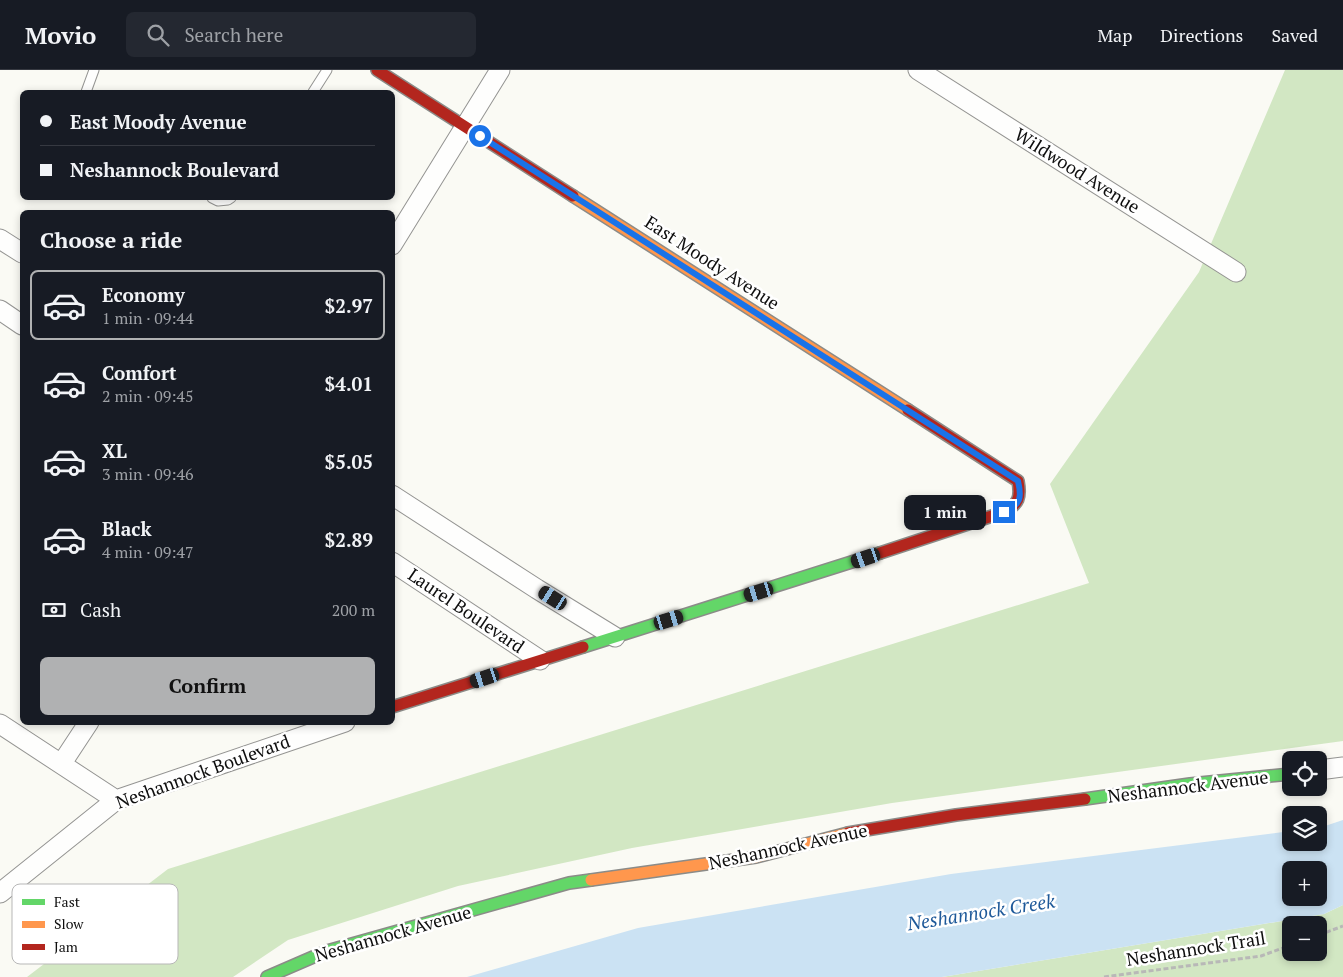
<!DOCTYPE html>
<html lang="en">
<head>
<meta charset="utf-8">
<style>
	body { margin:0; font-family:"PT Serif",serif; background:#242831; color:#f1f3f6; height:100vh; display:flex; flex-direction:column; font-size:19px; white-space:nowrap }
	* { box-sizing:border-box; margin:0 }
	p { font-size:16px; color:#9ea1a6 }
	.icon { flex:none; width:28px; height:28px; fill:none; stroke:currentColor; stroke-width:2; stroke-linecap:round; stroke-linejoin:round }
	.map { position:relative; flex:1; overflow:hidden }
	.drawer { position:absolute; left:20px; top:140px; width:375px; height:515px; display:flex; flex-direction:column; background:#171b24; border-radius:8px; box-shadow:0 2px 8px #0003 }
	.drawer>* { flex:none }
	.top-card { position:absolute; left:20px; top:20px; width:375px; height:110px; border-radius:8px; box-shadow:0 2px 8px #0003; display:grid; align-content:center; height:110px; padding:0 20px; background:#171b24 }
	.tools { position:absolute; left:1282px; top:681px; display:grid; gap:10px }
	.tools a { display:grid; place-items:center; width:45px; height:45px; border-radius:8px; background:#171b24; box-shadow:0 2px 8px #0003; font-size:25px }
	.end { position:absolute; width:22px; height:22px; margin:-11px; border:6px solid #1a73e8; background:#fff; box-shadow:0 0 0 2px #fff }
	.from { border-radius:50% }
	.bubble { position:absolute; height:35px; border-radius:8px; background:#171b24; box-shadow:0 2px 8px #0003; font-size:16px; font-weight:700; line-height:35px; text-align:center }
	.car { position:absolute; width:15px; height:30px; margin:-15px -8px; border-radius:6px; box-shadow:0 0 4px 1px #0007; background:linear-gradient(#222 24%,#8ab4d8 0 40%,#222 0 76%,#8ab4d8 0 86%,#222 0) }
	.top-card b { display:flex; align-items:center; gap:18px; height:48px; font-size:19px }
	.top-card b+b { border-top:1px solid #363941 }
	.top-card i { width:12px; height:12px; background:#f1f3f6 }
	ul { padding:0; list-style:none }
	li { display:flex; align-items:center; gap:15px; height:70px; margin:0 10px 8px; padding:0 10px; border:2px solid transparent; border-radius:8px }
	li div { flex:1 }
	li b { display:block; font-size:19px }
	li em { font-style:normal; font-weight:700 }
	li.selected { border-color:#b0b1b2 }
	li>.icon { width:45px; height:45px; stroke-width:1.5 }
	h2 { padding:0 20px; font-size:22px; line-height:60px }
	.pay { display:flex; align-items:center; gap:12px; height:55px; padding:0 20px; font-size:19px }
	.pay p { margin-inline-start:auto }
	.cta { display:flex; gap:10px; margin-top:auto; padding:10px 20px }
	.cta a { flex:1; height:58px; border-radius:8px; background:#b0b1b2; color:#111; font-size:20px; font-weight:700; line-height:58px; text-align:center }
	header { display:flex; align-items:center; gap:30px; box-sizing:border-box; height:70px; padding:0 25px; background:#171b24; border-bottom:1px solid #363941 }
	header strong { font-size:24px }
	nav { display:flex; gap:28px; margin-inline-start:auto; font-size:18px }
	.search { width:350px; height:45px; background:#242831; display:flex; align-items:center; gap:12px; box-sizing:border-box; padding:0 18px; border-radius:8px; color:#9ea1a6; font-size:19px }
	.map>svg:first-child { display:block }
	.forest { fill:#d2e7c3; fill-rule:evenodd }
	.water { fill:#cbe2f3; fill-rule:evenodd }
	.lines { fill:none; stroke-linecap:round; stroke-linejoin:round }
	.lane-casing { stroke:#949492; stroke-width:11 }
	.street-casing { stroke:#949492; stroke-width:21 }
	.fast-casing { stroke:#8b8b88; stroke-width:14 }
	.slow-casing { stroke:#8b8b88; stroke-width:14 }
	.jam-casing { stroke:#8b8b88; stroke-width:14 }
	.path { stroke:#b8b8b7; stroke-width:3; stroke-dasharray:5 2.5; stroke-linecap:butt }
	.lane { stroke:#fefefd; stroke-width:9 }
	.street { stroke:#fefefd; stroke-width:19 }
	.fast { stroke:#63d668; stroke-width:11 }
	.slow { stroke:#ff974d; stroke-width:11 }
	.jam { stroke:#b3261e; stroke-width:11 }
	.route { stroke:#1a73e8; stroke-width:6 }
	.labels { text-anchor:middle; stroke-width:5; stroke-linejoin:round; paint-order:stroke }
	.street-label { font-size:18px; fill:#0e0e0e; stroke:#fff }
	.water-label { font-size:19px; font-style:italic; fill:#1e5999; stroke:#fff }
	.key { fill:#fff; stroke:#b7b7b7; stroke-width:1 }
	.key-label { font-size:14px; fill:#0e0e0e }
</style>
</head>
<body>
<header>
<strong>Movio</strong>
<div class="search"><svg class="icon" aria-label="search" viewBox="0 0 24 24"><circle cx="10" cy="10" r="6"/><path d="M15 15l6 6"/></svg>Search here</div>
<nav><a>Map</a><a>Directions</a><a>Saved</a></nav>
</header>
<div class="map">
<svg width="1343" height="907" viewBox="0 0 1343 907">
	<rect width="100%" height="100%" fill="#fafaf4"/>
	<!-- forest -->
	<path class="forest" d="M1285 0H1343V671L892 733 632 778 458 816 288 870 233 907H27L168 799 1089 513 1050 414 1199 202Z
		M1343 835V907H942L1324 844ZM1291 855H1319V882H1291Z"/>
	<!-- water -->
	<path class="water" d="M1343 750V835L1324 844 942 907H467L638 858 951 804 1291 761V772H1319V758ZM1291 800H1319V828H1291Z"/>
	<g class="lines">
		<!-- lane casing -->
		<g class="lane-casing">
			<path id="lane" d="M86 22 94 0
				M313 22 327 0
				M212 128 218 131 228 130 231 128"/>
		</g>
		<!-- street casing -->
		<g class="street-casing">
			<path id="street" d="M918 0 1236 202
				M0 169 22 183
				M392 175 500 0
				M0 240 22 255
				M392 425 537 519 615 567
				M392 492 540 590
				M0 654 116 730
				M62 693 89 652
				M1319 700 1343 697
				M0 823 116 730 345 652"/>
		</g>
		<!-- fast casing -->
		<g class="fast-casing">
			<path id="fast" d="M583 577 880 483
				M1085 729 1190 714 1291 704
				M267 907 327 881 569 813 591 810"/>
		</g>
		<!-- slow casing -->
		<g class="slow-casing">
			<path id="slow" d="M573 126 908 340
				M591 810 756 787 848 763"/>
		</g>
		<!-- jam casing -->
		<g class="jam-casing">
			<path id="jam" d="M377 0 573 126
				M880 483 1004 442C1019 434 1021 427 1018 411L908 340
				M392 637 583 577
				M848 763 956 745 1085 729"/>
		</g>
		<!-- path -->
		<path class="path" d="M1319 865 1343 856
			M1104 907 1261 886 1291 875"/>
		<!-- lane -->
		<use href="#lane" class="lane"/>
		<!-- street -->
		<use href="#street" class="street"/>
		<!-- fast -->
		<use href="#fast" class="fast"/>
		<!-- slow -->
		<use href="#slow" class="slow"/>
		<!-- jam -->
		<use href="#jam" class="jam"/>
	</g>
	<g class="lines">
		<!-- route -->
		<path class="route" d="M480 66 1018 411C1022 428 1021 434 1004 442"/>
	</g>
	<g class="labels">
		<!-- street labels -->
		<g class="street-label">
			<text transform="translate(1077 101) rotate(32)" y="6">Wildwood Avenue</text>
			<text transform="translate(712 193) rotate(33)" y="6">East Moody Avenue</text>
			<text transform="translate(466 541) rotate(34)" y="6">Laurel Boulevard</text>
			<text transform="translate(203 702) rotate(-20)" y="6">Neshannock Boulevard</text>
			<text transform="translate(1188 717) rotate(-7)" y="6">Neshannock Avenue</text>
			<text transform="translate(788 777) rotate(-12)" y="6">Neshannock Avenue</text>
			<text transform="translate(393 864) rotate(-16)" y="6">Neshannock Avenue</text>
			<text transform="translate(1196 879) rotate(-9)" y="6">Neshannock Trail</text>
		</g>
		<!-- water labels -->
		<g class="water-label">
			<text transform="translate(981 842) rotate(-9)" y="7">Neshannock Creek</text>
		</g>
	</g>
	<!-- legend -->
	<rect x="12" y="814" width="166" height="80" rx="8" class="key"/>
	<rect x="22" y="829" width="23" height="6" fill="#63d668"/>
	<rect x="22" y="851" width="23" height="7" fill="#ff974d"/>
	<rect x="22" y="874" width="23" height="6" fill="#b3261e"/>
	<g class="key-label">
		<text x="54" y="837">Fast</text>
		<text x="54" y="859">Slow</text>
		<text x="54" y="882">Jam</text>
	</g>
</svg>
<div class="tools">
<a><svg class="icon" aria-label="locate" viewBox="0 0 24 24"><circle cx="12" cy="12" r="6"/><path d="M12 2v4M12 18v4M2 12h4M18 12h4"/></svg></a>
<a><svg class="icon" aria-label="layers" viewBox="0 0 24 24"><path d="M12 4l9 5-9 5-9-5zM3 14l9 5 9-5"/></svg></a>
<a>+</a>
<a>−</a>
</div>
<i class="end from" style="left:480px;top:66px"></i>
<i class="end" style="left:1004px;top:442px"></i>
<div class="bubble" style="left:904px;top:425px;width:82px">1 min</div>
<i class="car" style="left:866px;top:488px;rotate:251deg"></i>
<i class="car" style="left:759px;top:522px;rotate:253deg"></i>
<i class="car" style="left:553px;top:528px;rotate:302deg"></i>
<i class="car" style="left:669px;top:550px;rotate:73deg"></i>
<i class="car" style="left:485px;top:608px;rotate:252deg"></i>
<div class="top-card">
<b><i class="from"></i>East Moody Avenue</b>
<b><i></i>Neshannock Boulevard</b>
</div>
<section class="drawer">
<h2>Choose a ride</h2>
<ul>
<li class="selected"><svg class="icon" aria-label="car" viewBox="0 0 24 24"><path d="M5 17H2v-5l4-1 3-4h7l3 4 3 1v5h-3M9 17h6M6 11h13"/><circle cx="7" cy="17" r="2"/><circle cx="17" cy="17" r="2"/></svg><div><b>Economy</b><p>1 min · 09:44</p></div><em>$2.97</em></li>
<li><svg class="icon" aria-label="car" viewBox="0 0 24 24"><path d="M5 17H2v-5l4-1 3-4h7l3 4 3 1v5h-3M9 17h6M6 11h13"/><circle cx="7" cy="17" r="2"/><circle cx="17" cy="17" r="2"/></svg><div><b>Comfort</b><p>2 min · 09:45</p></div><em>$4.01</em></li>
<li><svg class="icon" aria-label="car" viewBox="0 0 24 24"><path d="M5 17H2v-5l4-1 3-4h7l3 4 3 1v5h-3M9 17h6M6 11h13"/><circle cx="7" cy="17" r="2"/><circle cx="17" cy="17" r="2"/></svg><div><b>XL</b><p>3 min · 09:46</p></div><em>$5.05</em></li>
<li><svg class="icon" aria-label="car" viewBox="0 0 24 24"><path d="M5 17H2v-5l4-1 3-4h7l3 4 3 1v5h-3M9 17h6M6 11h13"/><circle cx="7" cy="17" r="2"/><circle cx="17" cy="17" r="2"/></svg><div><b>Black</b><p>4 min · 09:47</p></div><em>$2.89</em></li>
</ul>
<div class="pay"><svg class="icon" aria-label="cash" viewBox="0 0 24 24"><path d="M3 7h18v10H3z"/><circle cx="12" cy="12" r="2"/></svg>Cash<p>200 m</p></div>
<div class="cta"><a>Confirm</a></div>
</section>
</div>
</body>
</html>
